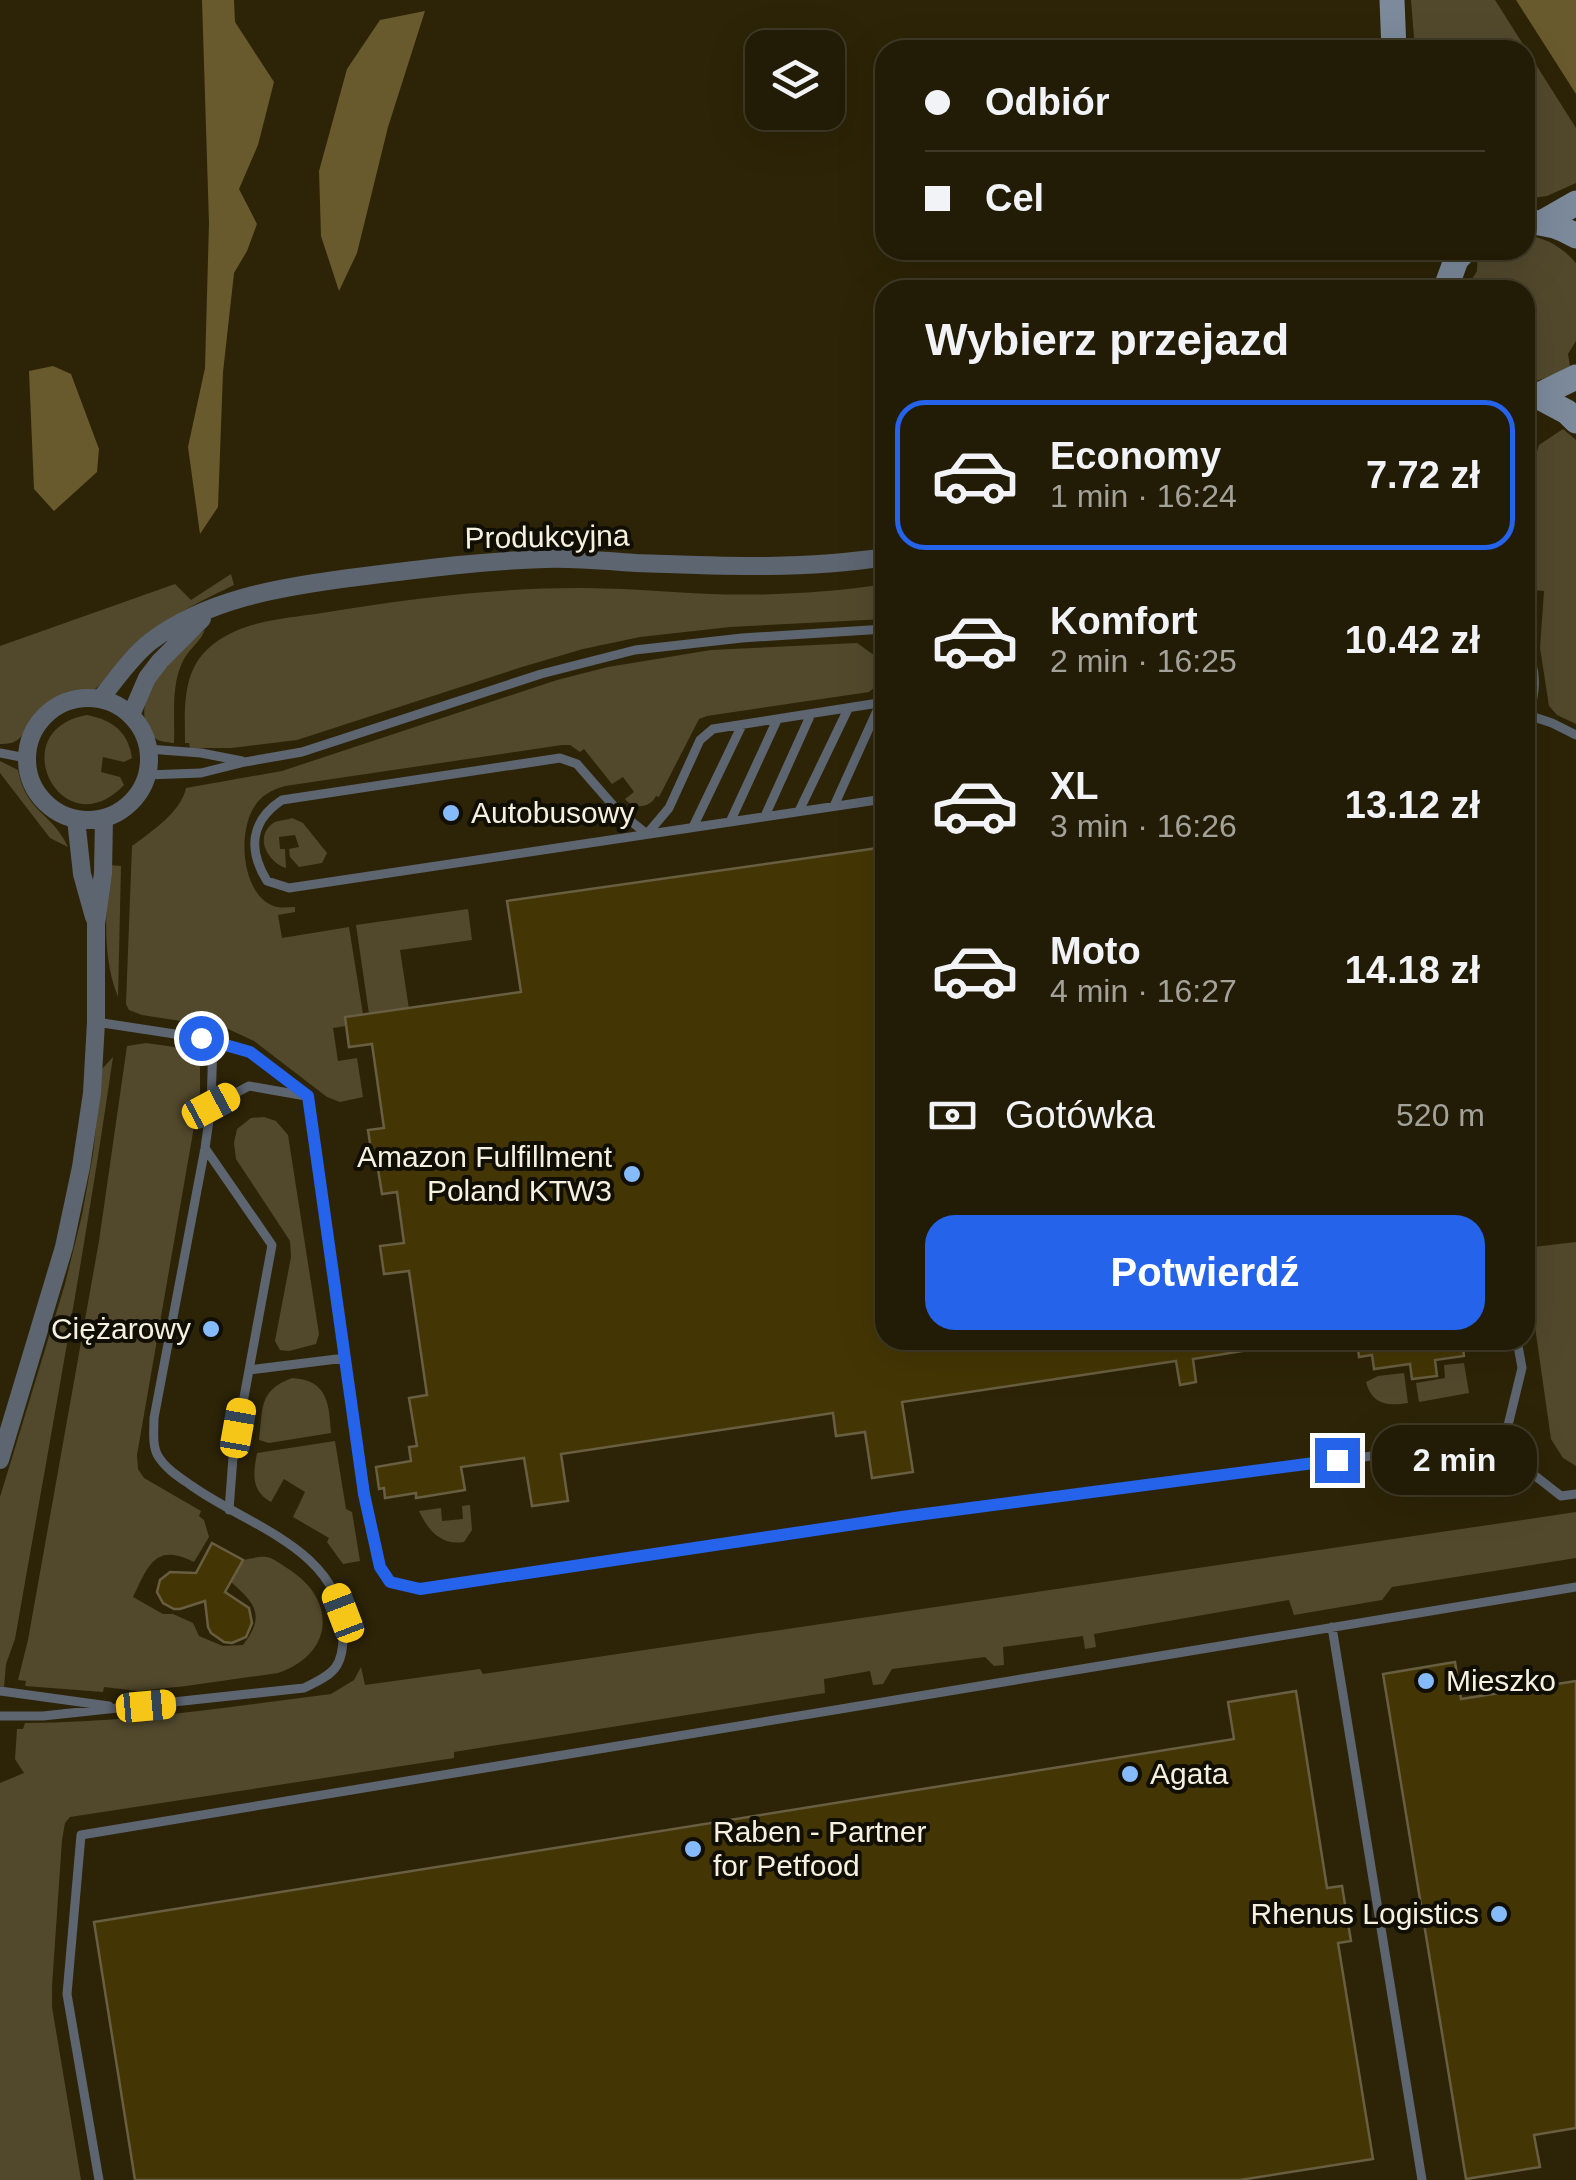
<!DOCTYPE html>
<html lang="pl">
<head>
<meta charset="utf-8">
<style>
	body { margin:0; font-family:Arial,sans-serif; background:#2a240f; color:#f1f3f6; height:100vh; display:flex; flex-direction:column; font-size:38px; white-space:nowrap }
	* { box-sizing:border-box; margin:0 }
	p { font-size:32px; color:#a2a19a }
	.icon { flex:none; width:55px; height:55px; fill:none; stroke:currentColor; stroke-width:2; stroke-linecap:round; stroke-linejoin:round }
	.map { position:relative; flex:1; overflow:hidden }
	.panel { position:absolute; left:875px; top:280px; width:660px; height:1070px; display:flex; flex-direction:column; background:#221b05; border-radius:30px; box-shadow:0 10px 40px #0002,0 0 0 2px #3f3927 }
	.panel>* { flex:none }
	.banner { position:absolute; left:875px; top:40px; width:660px; height:220px; border-radius:30px; box-shadow:0 10px 40px #0002,0 0 0 2px #3f3927; display:grid; align-content:center; height:220px; padding:0 50px; background:#221b05 }
	.fabs { position:absolute; left:745px; top:30px; display:grid; gap:20px }
	.fabs a { display:grid; place-items:center; width:100px; height:100px; border-radius:20px; background:#221b05; box-shadow:0 10px 40px #0002,0 0 0 2px #3f3927; font-size:50px }
	.end { position:absolute; width:45px; height:45px; margin:-22px; border:12px solid #2563eb; background:#fff; box-shadow:0 0 0 5px #fff }
	.from { border-radius:50% }
	.bubble { position:absolute; height:70px; border-radius:30px; background:#221b05; box-shadow:0 10px 40px #0002,0 0 0 2px #3f3927; font-size:32px; font-weight:700; line-height:70px; text-align:center }
	.car { position:absolute; width:30px; height:60px; margin:-30px -15px; border-radius:12px; box-shadow:0 0 8px 2px #0007; background:linear-gradient(#f5c518 24%,#345 0 40%,#f5c518 0 76%,#345 0 86%,#f5c518 0) }
	.banner b { display:flex; align-items:center; gap:35px; height:95px; font-size:38px }
	.banner b+b { border-top:2px solid #3f3927 }
	.banner i { width:25px; height:25px; background:#f1f3f6 }
	ul { padding:0; list-style:none }
	li { display:flex; align-items:center; gap:30px; height:150px; margin:0 20px 15px; padding:0 30px; border:5px solid transparent; border-radius:30px }
	li div { flex:1 }
	li b { display:block; font-size:38px }
	li em { font-style:normal; font-weight:700 }
	li.active { border-color:#2563eb }
	li>.icon { width:90px; height:90px; stroke-width:1.5 }
	h2 { padding:0 50px; font-size:45px; line-height:120px }
	.pay { display:flex; align-items:center; gap:25px; height:110px; padding:0 50px; font-size:38px }
	.pay p { margin-inline-start:auto }
	.action { display:flex; gap:20px; margin-top:auto; padding:20px 50px }
	.action a { flex:1; height:115px; border-radius:30px; background:#2563eb; color:#fff; font-size:40px; font-weight:700; line-height:115px; text-align:center }
	.map>svg:first-child { display:block }
	.green { fill:#52492d }
	.forest { fill:#695a2d }
	.building { fill:#443604; stroke:#685e41; stroke-width:2.5 }
	.lines { fill:none; stroke-linecap:round; stroke-linejoin:round }
	.lane { stroke:#5c6570; stroke-width:9 }
	.street { stroke:#5c6570; stroke-width:18 }
	.secondary { stroke:#7c8a9b; stroke-width:25 }
	.route { stroke:#2563eb; stroke-width:12 }
	.poi-dot { fill:#86bbfb; stroke:#110e04; stroke-width:4 }
	.labels { text-anchor:middle; stroke-width:8; stroke-linejoin:round; paint-order:stroke }
	.street-label { font-size:30px; fill:#f5f0df; stroke:#110e04 }
	.poi-label { font-size:30px; fill:#f5f0df; stroke:#110e04; text-anchor:start }
</style>
</head>
<body>
<div class="map">
<svg width="1576" height="2180" viewBox="0 0 1576 2180">
	<rect width="100%" height="100%" fill="#2d2407"/>
	<!-- green -->
	<path class="green" d="M1411 0H1495L1576 128V183L1547 196 1525 199V50H1415Z
		M1525 235C1547 238 1562 247 1576 263V341L1568 354 1570 366C1556 374 1541 382 1525 382V290H1465L1477 271 1478 251 1525 250Z
		M1563 429 1576 440V724L1557 715 1549 706 1540 648 1544 591 1525 589V473L1534 461 1539 445Z
		M231 574 234 585C196 603 154 624 124 655 114 666 106 681 94 690 87 696 82 694 73 696 60 699 49 705 39 713 22 728 26 745 0 744V646L175 584 191 600Z
		M885 584V619L730 627 640 637 583 649 522 667 297 740 231 748H190L189 743H185C185 714 182 679 202 655 231 621 282 619 322 613 407 599 493 588 580 588 623 588 667 592 710 594 768 596 827 593 885 584Z
		M205 630C200 643 187 650 182 663 171 686 175 718 174 743 171 743 160 741 158 740 138 730 143 697 153 681 165 661 186 642 205 630Z
		M857 643 874 655 880 666 877 685 869 692 707 716 699 719 659 797 656 796C650 808 634 810 625 799L634 792 623 777 612 784 584 749 580 752 570 745H562L285 786C271 790 260 796 253 809 238 835 242 891 271 905 279 909 287 907 295 907V912L278 915 282 938 349 927 363 1014 345 1017 346 1026 333 1028 338 1061 357 1058 363 1097 340 1102 327 1097 254 1041 226 1028 142 1015 129 1010 126 1004 132 846C152 831 181 812 186 788L282 771 557 680 608 667 711 650Z
		M87 715C112 720 128 731 132 758L124 762 103 757 101 772 120 777 124 785C62 850 1 730 87 715Z
		M0 761 18 770C26 813 52 812 68 847L50 838 0 773Z
		M292 818 303 823 327 853 322 863 299 867 290 857 289 849 299 847 295 835 279 837 280 849H285L286 868C267 862 253 835 275 822 277 821 291 819 292 818Z
		M108 865 121 866 118 997C101 955 107 909 108 865Z
		M468 909 472 940 400 950 409 1009 369 1014 356 925Z
		M146 1043C165 1046 185 1046 200 1059V1092L137 1455 138 1469 144 1478 201 1511 199 1516 204 1520 209 1537 194 1562C155 1542 148 1566 133 1597L163 1614H173L193 1623 199 1636 223 1646 243 1645C266 1616 255 1603 231 1582L243 1560C250 1559 259 1556 266 1557 273 1558 281 1564 287 1568 336 1598 336 1653 278 1673L186 1686 138 1691 104 1687 103 1692 25 1686 26 1681 18 1680 28 1640 99 1241 127 1046Z
		M113 1057C85 1251 49 1445 15 1639L6 1664 4 1687 0 1686V1497L65 1284 82 1215 93 1154 102 1069Z
		M264 1117 276 1121 288 1135 319 1334 316 1344 289 1351 280 1350 275 1341 291 1257 290 1241 236 1159 234 1143 237 1129 251 1118Z
		M1576 1242V1466L1563 1458 1551 1439 1525 1257 1527 1251 1533 1247Z
		M1464 1363 1469 1393 1419 1402 1416 1383 1445 1378 1444 1365Z
		M1404 1373 1408 1403C1388 1406 1372 1405 1366 1382L1378 1376Z
		M292 1378C328 1380 329 1404 331 1433L269 1443 259 1440C263 1408 258 1391 292 1378Z
		M335 1441 346 1509 352 1512 360 1561 343 1564 327 1542 329 1538 293 1517 305 1492 284 1479 271 1502C251 1491 253 1474 257 1453Z
		M470 1505 472 1530 464 1542C441 1546 428 1530 419 1511L441 1508 442 1521 463 1519 462 1506Z
		M1576 1512V1558L1392 1587 1382 1600 1294 1615 1289 1600 1094 1634 1096 1647 1085 1649 1083 1636 1003 1647 1004 1665 994 1666 985 1657 892 1669 883 1684 873 1685 870 1671 824 1679 825 1693 454 1752V1758L70 1817 65 1823 62 1840 52 1986V2007L81 2180H0V1783L24 1773 15 1759 17 1729H23L25 1723C128 1723 229 1707 331 1694L354 1680 361 1667 365 1685 480 1669 483 1674Z"/>
	<!-- forest -->
	<path class="forest" d="M202 0H234L235 22 274 82 258 145 239 189 257 224 247 251 234 273 223 372 218 507 200 534 188 447 205 368 209 223Z
		M1516 0H1576V94Z
		M425 11 388 127 357 253 339 291 321 236 319 171 347 69 380 20Z
		M53 366 71 374 99 449 97 472 54 511 34 489 29 371Z"/>
	<!-- building -->
	<path class="building" d="M885 847V1340H1254L1255 1349 1193 1359 1196 1382 1180 1385 1176 1361 902 1402 913 1472 872 1478 865 1432 836 1436 833 1413 561 1454 568 1501 532 1506 524 1458 461 1467 465 1490 416 1498V1493L385 1498 384 1488 379 1489 376 1467 411 1461 409 1447 417 1446 409 1398 427 1395 409 1271 384 1274 380 1246 404 1243 397 1192 382 1194 376 1157H372L368 1130 384 1128 372 1044 349 1047 345 1017 521 992 507 901Z
		M1357 1340H1462L1464 1356 1435 1360 1437 1376 1412 1379 1410 1364 1374 1369 1372 1355 1359 1357Z
		M212 1543 243 1560 225 1592 249 1608 252 1623 246 1637 232 1643 224 1642 211 1633 208 1627 205 1601 180 1609H174L163 1603 157 1592 160 1580 170 1572 196 1573Z
		M1455 1662 1461 1699 1576 1681V2128L1534 2135 1540 2167 1466 2179 1383 1674Z
		M1296 1691 1327 1888 1342 1886 1351 1941 1338 1943 1373 2159 1240 2180H135L94 1922 1234 1739 1228 1702Z"/>
	<g class="lines">
		<!-- lane -->
		<path class="lane" d="M1525 649C1538 669 1536 693 1528 715
			M885 702 713 729 700 740 669 808 647 834 618 811 577 764 560 758 282 800C250 821 248 850 267 881L289 888 857 803 877 800 885 795
			M1525 714 1552 723 1576 735
			M148 749 201 753 242 761
			M0 753 26 758
			M147 775 201 773 245 762 302 752 541 674 635 650 742 638 885 629
			M834 806 880 704
			M799 811 848 709
			M765 816 811 714
			M730 822 777 720
			M693 827 742 725
			M96 1022 201 1038 250 1052 309 1096 364 1494 380 1567 390 1582 421 1589 902 1517 1456 1445 1502 1450 1561 1496 1576 1494
			M211 1106 249 1086 306 1096
			M205 1148 272 1245 233 1457 229 1510
			M249 1370 345 1358
			M1502 1450 1522 1368 1517 1340
			M1332 1627 1422 2180
			M0 1691 109 1706
			M0 1716H43L304 1688C334 1674 344 1667 343 1632 342 1550 248 1526 192 1486 179 1477 166 1469 158 1456 152 1446 154 1430 154 1418L205 1148 211 1106 213 1041
			M99 2180 67 1994 81 1835 1576 1587"/>
		<!-- street -->
		<path class="street" d="M27 759a61 61 0 1 1 122 0a61 61 0 1 1-122 0Z
			M100 699C116 680 130 658 150 642 206 599 281 587 349 578 414 570 479 561 545 559 575 558 606 561 636 563 719 566 802 570 885 557
			M131 715 147 678 160 661 202 619
			M76 819 82 874 94 917
			M0 1460 64 1247 81 1167 92 1093 96 1022V924L103 873 104 818"/>
		<!-- secondary -->
		<path class="secondary" d="M1392 0 1394 50
			M1525 222C1543 222 1560 226 1576 236
			M1541 223 1576 203
			M1445 290 1456 260 1465 250
			M1525 396H1537L1576 377
			M1537 396 1567 412 1576 421"/>
	</g>
	<g class="lines">
		<!-- route -->
		<path class="route" d="M201 1038 250 1052 308 1096 364 1494 380 1567 390 1582 420 1589 902 1517 1337 1460"/>
	</g>
	<!-- markers -->
	<g class="poi-dot">
		<circle cx="451" cy="813" r="10"/>
		<circle cx="632" cy="1174" r="10"/>
		<circle cx="211" cy="1329" r="10"/>
		<circle cx="1426" cy="1681" r="10"/>
		<circle cx="1130" cy="1774" r="10"/>
		<circle cx="693" cy="1849" r="10"/>
		<circle cx="1499" cy="1914" r="10"/>
	</g>
	<g class="labels">
		<!-- street labels -->
		<g class="street-label">
			<text transform="translate(547 537) rotate(-1)" y="10">Produkcyjna</text>
		</g>
		<!-- poi labels -->
		<g class="poi-label">
			<text x="471" y="823">Autobusowy</text>
			<text x="612" y="1167" text-anchor="end">Amazon Fulfillment<tspan x="612" dy="34">Poland KTW3</tspan></text>
			<text x="191" y="1339" text-anchor="end">Ciężarowy</text>
			<text x="1446" y="1691">Mieszko</text>
			<text x="1150" y="1784">Agata</text>
			<text x="713" y="1842">Raben - Partner<tspan x="713" dy="34">for Petfood</tspan></text>
			<text x="1479" y="1924" text-anchor="end">Rhenus Logistics</text>
		</g>
	</g>
</svg>
<div class="fabs">
<a><svg class="icon" aria-label="layers" viewBox="0 0 24 24"><path d="M12 4l9 5-9 5-9-5zM3 14l9 5 9-5"/></svg></a>
</div>
<i class="end from" style="left:201px;top:1038px"></i>
<i class="end" style="left:1337px;top:1460px"></i>
<div class="bubble" style="left:1372px;top:1425px;width:165px">2 min</div>
<i class="car" style="left:211px;top:1106px;rotate:62deg"></i>
<i class="car" style="left:238px;top:1428px;rotate:10deg"></i>
<i class="car" style="left:343px;top:1613px;rotate:339deg"></i>
<i class="car" style="left:146px;top:1706px;rotate:85deg"></i>
<div class="banner">
<b><i class="from"></i>Odbiór</b>
<b><i></i>Cel</b>
</div>
<section class="panel">
<h2>Wybierz przejazd</h2>
<ul>
<li class="active"><svg class="icon" aria-label="car" viewBox="0 0 24 24"><path d="M5 17H2v-5l4-1 3-4h7l3 4 3 1v5h-3M9 17h6M6 11h13"/><circle cx="7" cy="17" r="2"/><circle cx="17" cy="17" r="2"/></svg><div><b>Economy</b><p>1 min · 16:24</p></div><em>7.72 zł</em></li>
<li><svg class="icon" aria-label="car" viewBox="0 0 24 24"><path d="M5 17H2v-5l4-1 3-4h7l3 4 3 1v5h-3M9 17h6M6 11h13"/><circle cx="7" cy="17" r="2"/><circle cx="17" cy="17" r="2"/></svg><div><b>Komfort</b><p>2 min · 16:25</p></div><em>10.42 zł</em></li>
<li><svg class="icon" aria-label="car" viewBox="0 0 24 24"><path d="M5 17H2v-5l4-1 3-4h7l3 4 3 1v5h-3M9 17h6M6 11h13"/><circle cx="7" cy="17" r="2"/><circle cx="17" cy="17" r="2"/></svg><div><b>XL</b><p>3 min · 16:26</p></div><em>13.12 zł</em></li>
<li><svg class="icon" aria-label="car" viewBox="0 0 24 24"><path d="M5 17H2v-5l4-1 3-4h7l3 4 3 1v5h-3M9 17h6M6 11h13"/><circle cx="7" cy="17" r="2"/><circle cx="17" cy="17" r="2"/></svg><div><b>Moto</b><p>4 min · 16:27</p></div><em>14.18 zł</em></li>
</ul>
<div class="pay"><svg class="icon" aria-label="cash" viewBox="0 0 24 24"><path d="M3 7h18v10H3z"/><circle cx="12" cy="12" r="2"/></svg>Gotówka<p>520 m</p></div>
<div class="action"><a>Potwierdź</a></div>
</section>
</div>
</body>
</html>
